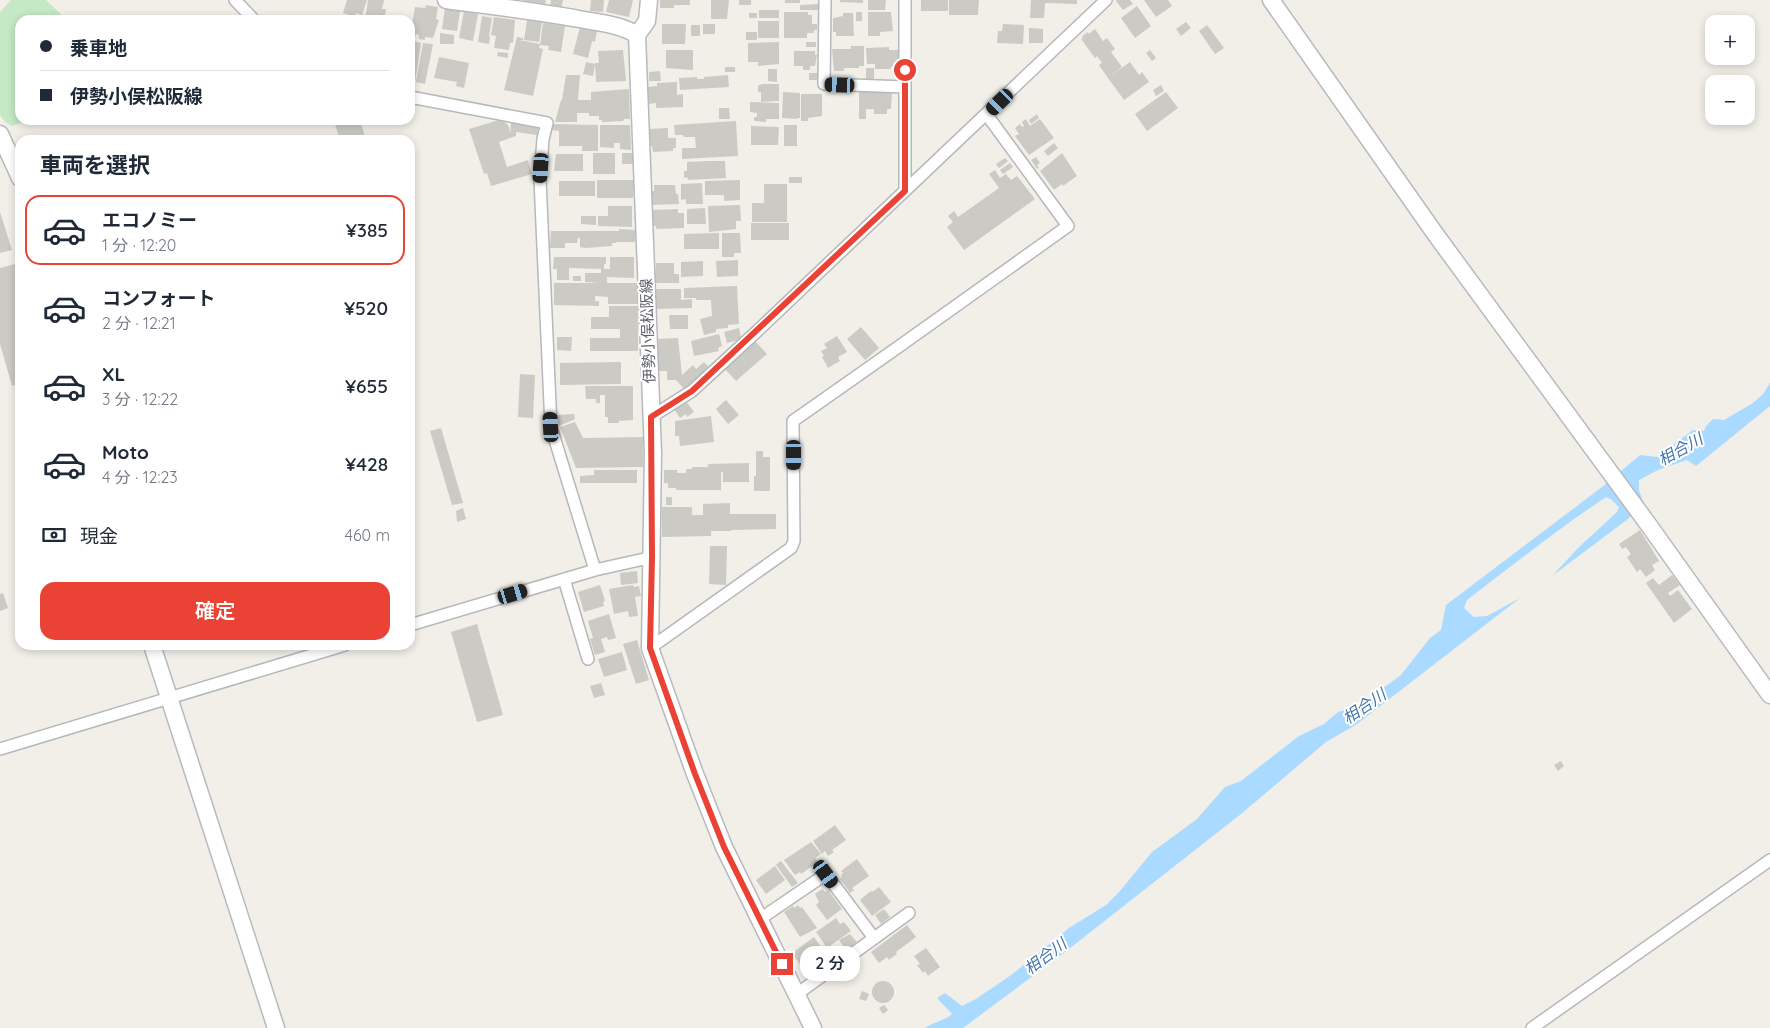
<!DOCTYPE html>
<html lang="ja">
<head>
<meta charset="utf-8">
<style>
	body { margin:0; font-family:Quicksand,"Noto Sans JP",sans-serif; background:#f6f6f7; color:#1f2937; height:100vh; display:flex; flex-direction:column; font-size:19px; white-space:nowrap }
	* { box-sizing:border-box; margin:0 }
	p { font-size:16px; color:#747a83 }
	.icon { flex:none; width:28px; height:28px; fill:none; stroke:currentColor; stroke-width:2; stroke-linecap:round; stroke-linejoin:round }
	.map { position:relative; flex:1; overflow:hidden }
	.side { position:absolute; left:15px; top:135px; width:400px; height:515px; display:flex; flex-direction:column; background:#fff; border-radius:15px; box-shadow:0 2px 8px #0003 }
	.side>* { flex:none }
	.hud { position:absolute; left:15px; top:15px; width:400px; height:110px; border-radius:15px; box-shadow:0 2px 8px #0003; display:grid; align-content:center; height:110px; padding:0 25px; background:#fff }
	.fabs { position:absolute; left:1705px; top:15px; display:grid; gap:10px }
	.fabs a { display:grid; place-items:center; width:50px; height:50px; border-radius:10px; background:#fff; box-shadow:0 2px 8px #0003; font-size:25px }
	.end { position:absolute; width:22px; height:22px; margin:-11px; border:6px solid #ea4335; background:#fff; box-shadow:0 0 0 2px #fff }
	.from { border-radius:50% }
	.bubble { position:absolute; height:35px; border-radius:15px; background:#fff; box-shadow:0 2px 8px #0003; font-size:16px; font-weight:600; line-height:35px; text-align:center }
	.car { position:absolute; width:15px; height:30px; margin:-15px -8px; border-radius:6px; box-shadow:0 0 4px 1px #0007; background:linear-gradient(#222 24%,#8ab4d8 0 40%,#222 0 76%,#8ab4d8 0 86%,#222 0) }
	.hud b { display:flex; align-items:center; gap:18px; height:48px; font-size:19px }
	.hud b+b { border-top:1px solid #e0e1e3 }
	.hud i { width:12px; height:12px; background:#1f2937 }
	ul { padding:0; list-style:none }
	li { display:flex; align-items:center; gap:15px; height:70px; margin:0 10px 8px; padding:0 15px; border:2px solid transparent; border-radius:15px }
	li div { flex:1 }
	li b { display:block; font-size:19px }
	li em { font-style:normal; font-weight:600 }
	li.selected { border-color:#ea4335 }
	li>.icon { width:45px; height:45px; stroke-width:1.5 }
	h2 { padding:0 25px; font-size:22px; line-height:60px }
	.pay { display:flex; align-items:center; gap:12px; height:55px; padding:0 25px; font-size:19px }
	.pay p { margin-inline-start:auto }
	.button { display:flex; gap:10px; margin-top:auto; padding:10px 25px }
	.button a { flex:1; height:58px; border-radius:15px; background:#ea4335; color:#fff; font-size:20px; font-weight:600; line-height:58px; text-align:center }
	.map>svg:first-child { display:block }
	.green { fill:#c5e8c5 }
	.water { fill:#aadaff }
	.building { fill:#cccac5 }
	.lines { fill:none; stroke-linecap:round; stroke-linejoin:round }
	.street-casing { stroke:#b5b8bc; stroke-width:14 }
	.secondary-casing { stroke:#b6babf; stroke-width:19 }
	.street { stroke:#fff; stroke-width:11 }
	.secondary { stroke:#fff; stroke-width:16 }
	.route { stroke:#ea4335; stroke-width:6 }
	.labels { text-anchor:middle; stroke-width:4; stroke-linejoin:round; paint-order:stroke }
	.street-label { font-size:15px; fill:#5f6368; stroke:#fff }
	.water-label { font-size:16px; font-style:italic; fill:#4174aa; stroke:#fff }
</style>
</head>
<body>
<div class="map">
<svg width="1770" height="1028" viewBox="0 0 1770 1028">
	<rect width="100%" height="100%" fill="#f1efe8"/>
	<!-- green -->
	<path class="green" d="M11 0H46L67 20H20V120H30L12 126 5 122 0 115V12Z"/>
	<!-- water -->
	<path class="water" d="M1770 383V406L1696 466 1687 460 1658 470 1639 480V490L1644 504 1628 519 1552 576 1579 547 1617 512 1619 507 1612 500 1606 497C1558 529 1513 565 1467 600L1464 608 1474 617 1487 616 1520 598 1357 724 1326 742 1241 814 1065 952 963 1028H925C933 1022 944 1021 952 1014L937 998 945 993 962 1006 976 999 1014 973 1069 928 1106 905 1120 891 1152 852 1197 819 1225 787 1241 781 1299 736 1324 724 1338 712 1358 706 1401 675 1430 638 1441 630 1446 605 1602 487 1640 455 1657 457 1693 430 1704 431 1706 426 1713 419 1724 420 1753 403 1763 394Z"/>
	<!-- building -->
	<path class="building" d="M347 0H367L362 15 356 13 355 17 343 13Z
		M368 0H384L382 9H386L384 20H365Z
		M523 0H546L545 5 523 2Z
		M551 0H563L561 9 550 7Z
		M591 0H604L603 12 590 11Z
		M609 0H633L629 17 606 12Z
		M660 0H690V5H674V8H660Z
		M711 0H729L727 19H711Z
		M739 0H751V5H739Z
		M785 0H800V3H785Z
		M840 0H863V3L840 2Z
		M868 0H886L885 10H868Z
		M921 0H948V11H921Z
		M949 0H979L978 15H949Z
		M1031 0H1077V4L1045 3 1044 18H1030Z
		M1117 0H1130L1133 4 1123 10 1116 1Z
		M1144 0H1168L1172 6 1156 17Z
		M818 4V10H800V5Z
		M426 5 438 7 436 19 439 20 433 38 425 37V40L419 39V35L416 34 415 37H410L415 7 425 8Z
		M1137 6 1151 26 1135 38 1121 18Z
		M445 8 460 11 457 31 442 29Z
		M759 10H779V18H759Z
		M464 11 478 14 473 41 459 38Z
		M784 12H808V15H812V24H817V30H814V33H807V38H784Z
		M856 12H862V21H856Z
		M868 12H891L893 31 880 32V36H868Z
		M749 13H757V18H749Z
		M843 13H853L854 36H836V32H833V18L843 16Z
		M482 16 492 18 489 36 490 37 489 44 478 42Z
		M494 17 515 20 513 43H510L509 50 494 48 496 36 491 35Z
		M527 20 542 22 539 42 524 40Z
		M758 21H779V38H758Z
		M1186 22 1191 28 1181 36 1176 29Z
		M543 23 565 26 561 52 548 50 549 46 540 45Z
		M662 24H686L685 44H662Z
		M703 24H715V34H703Z
		M1003 24 1024 25 1023 44 997 43 998 31H1002Z
		M691 25H700V36H691Z
		M1207 25 1224 48 1215 54 1199 31Z
		M580 27 597 31 595 42 592 41 588 58 573 54Z
		M1029 28 1043 29V43H1029Z
		M1095 29 1103 41 1107 38 1115 49 1111 52 1122 67 1108 78 1099 65 1102 63 1097 56 1095 58 1081 39 1083 38 1082 36 1088 32 1089 34Z
		M746 32H757V40H746Z
		M440 33 454 35V44H440Z
		M517 37 523 38V40H519L540 44 539 48 543 49 533 96 504 90Z
		M410 40 421 43 415 82 410 81Z
		M779 42V64L758 66V62H748V43Z
		M806 42H816V47H806Z
		M423 43 433 44 425 84 416 82Z
		M851 46H864V66H859V68H844V71H834L832 49H851Z
		M889 47V50H898V67H891V69H875V64H867L866 48Z
		M623 50 626 81 596 82 595 63H599L598 51Z
		M666 50H693V70L666 68Z
		M1150 50 1156 58 1152 61 1146 53Z
		M794 51H815V55H817L815 66H810V70H803V66H794Z
		M498 52 508 53V58L497 56Z
		M439 57 469 63 464 88 456 86 457 82 434 78Z
		M586 62 595 64 593 76 583 74Z
		M1130 62 1139 75 1142 72 1149 82 1124 100 1108 78Z
		M725 67H735V72H725Z
		M866 68H874V80H866Z
		M768 69H777V82L768 81Z
		M660 71 661 81H649V72Z
		M809 73H818V80H809Z
		M566 75H580L578 100H591V92L629 89 630 119H624L623 121 602 122V120H599V116H589V113H577V122H555L561 100H562Z
		M728 75 729 87 680 90 679 78 697 77V79H704V77Z
		M677 82V95L683 94V107L656 108V103L648 104 647 87 657 86V83Z
		M761 84H779V101L761 102V92H758V85H761Z
		M1161 85 1164 91 1156 96 1153 90Z
		M859 91H892L891 109H887V114H874V109H866V119H859Z
		M783 92 800 93V118H798L797 119 782 118Z
		M1166 92 1178 108 1147 131 1135 114Z
		M801 94H822V116L808 118V121H801Z
		M750 102 779 103V119H766V122L754 121V117H757V113L750 112Z
		M719 108H729L730 119H719Z
		M1037 114 1039 118 1031 124 1029 120Z
		M1026 119 1030 126 1040 119 1054 138 1029 155 1015 136 1019 134 1015 128 1020 124 1022 127 1024 126 1022 122Z
		M337 120H360L366 140H340L334 121Z
		M499 120 506 123 509 127 510 133 511 123 538 127 537 135 516 132V136L499 142 507 167 528 160 532 174 491 186 487 173 484 174 469 129Z
		M736 121 738 156 682 159V148H696L695 137H684L683 135H675L674 125Z
		M552 124 598 125V151H582V146H559V131L552 130Z
		M600 125H630L631 150 620 149V143H614V148L600 147Z
		M784 125H797V146H784Z
		M751 126 779 127 778 145H751Z
		M668 128V138H676V148H673V151L653 152 652 146H650L649 129Z
		M1054 143 1058 148 1048 156 1044 151Z
		M593 153H615V174H593Z
		M622 153H634V164H622Z
		M1062 153 1077 176 1063 186 1062 184 1054 190 1040 171Z
		M556 154H583V171H554Z
		M1036 157 1040 163 1037 165 1039 168 1037 169 1031 160Z
		M1005 158 1008 161 999 168 996 164Z
		M708 161H725L726 178 688 180 687 177 684 178V171H687V162Z
		M1010 163 1013 167 1003 174 1000 170Z
		M995 170 1000 178 1006 174 1011 180 1017 176 1035 199 964 250 947 227 953 222 948 216 954 211 958 217 999 188 989 174Z
		M789 177H802V183H789Z
		M597 180H634L633 198H597Z
		M740 180V200L724 201V195H705V181Z
		M559 181H595V196H559Z
		M702 183 703 204H686V199L681 200V184Z
		M764 184H787V222H752V203H764Z
		M654 185H675L676 194H678L679 204 651 205 650 192 654 191Z
		M740 205 741 221H736V229L709 232 708 206Z
		M608 206H632V227L598 226V216H608Z
		M705 208 706 224H687V209Z
		M678 209V213H684V228L656 229V226H652L653 210Z
		M0 212 12 250 0 253Z
		M581 216H596V225L581 224Z
		M751 223H789V240H751Z
		M619 229 635 230V242H616V243H612V246L586 248 580 247V238H578L577 243H565V248H550L551 231H619Z
		M719 233V249H684V234Z
		M722 233H740L741 253H734V257H722Z
		M554 257H606V264H604V269L569 268V280H557V269H553Z
		M610 257H634V278L607 277V283H638V304H608V297L595 296V301H599V306L554 305V283H600L585 282V273H601V269H610Z
		M738 260V276L717 277 716 261Z
		M703 261V276L681 277V262Z
		M656 263H674V274H679V283H653V271H656Z
		M15 264 20 281V383L12 386 0 344V268Z
		M573 276H581V281H573Z
		M737 286 739 324 728 325V328L716 329V332L704 335 700 319 712 316 711 300H696V298H684V288Z
		M655 289H681V300L692 299V308L655 309Z
		M609 306H638V351H590V338H620V329H591V317H609Z
		M669 315H688V329H670Z
		M861 327 879 348 865 360 847 339Z
		M739 328 741 337 739 340 727 343 724 332Z
		M719 334 722 346 718 348 719 351 694 356 691 341Z
		M837 336 847 352 838 357 840 361 828 368 822 357 824 356 821 351 827 348 824 344Z
		M557 337H572L571 351 557 350Z
		M678 338 682 375 693 365 696 369 704 362 710 368 684 389 676 380H667V371H657L656 339Z
		M755 341 767 354 736 381 725 369Z
		M621 362V384L560 385V363Z
		M520 374 535 375 533 418 518 417Z
		M585 386H633V420L619 421V423H608V417H605V395H600V403H596V399H586Z
		M726 400 739 415 728 424 716 409Z
		M686 401 694 412 687 417 686 414 680 418 674 409Z
		M574 414 575 419 559 426 557 415Z
		M711 416 714 442 680 446 679 436H675V421Z
		M575 422 583 438 643 437V467L576 468 560 427Z
		M441 428 463 503 452 505 430 431Z
		M756 451H763V457H770V491H754V476H756Z
		M749 463V482H723V472H721V490H676V488H668V483H664V470H677V473H686V469H692V467H708V464Z
		M594 470H637V483H580V476L594 475Z
		M666 497H672V505H666Z
		M730 503V514H776V529L731 530V531H711V536L662 537V507H692V515H703V504Z
		M463 508 466 519 457 522 456 511Z
		M1640 530 1659 561 1652 565 1655 570 1646 577 1640 569 1637 572 1627 557 1631 554 1626 547 1622 549 1619 544Z
		M710 546H727L726 585 709 584Z
		M637 571 638 583 621 585 620 573Z
		M1672 575 1680 585 1668 593 1670 596 1678 590 1692 609 1674 623 1646 583 1653 578 1659 585Z
		M600 585 605 601 603 602 604 606 584 612 578 592Z
		M633 585 634 587 639 586 641 596 635 597 638 616 629 617 628 611 614 614 609 589Z
		M3 593 8 608 0 611V594Z
		M609 614 616 638 608 640 607 637 601 639 605 652 595 655 590 639 593 638 588 621Z
		M477 624 503 715 477 722 451 632Z
		M637 640 649 680 636 684 623 644Z
		M622 652 627 670 604 677 598 659Z
		M601 683 605 695 594 698 590 686Z
		M1561 761 1564 766 1558 771 1554 765Z
		M835 825 846 840 832 850 834 852 828 856 825 851 822 854 813 841Z
		M811 842 821 854 815 858 818 862 801 874 800 872 795 875 784 860Z
		M857 859 869 876 852 888 854 890 850 893 840 879 842 877 841 875 843 873 841 871Z
		M781 861 798 883 792 887 776 865Z
		M775 866 785 880 766 894 756 880Z
		M879 887 891 902 872 916 860 900 871 891 872 892Z
		M822 889 825 892 828 890 842 909 827 920 816 905 819 902 815 894Z
		M798 905 800 908 802 907 817 928 800 937 784 912 793 906 794 908Z
		M884 909 890 917 881 924 875 915Z
		M836 918 840 924 844 922 851 931 827 948 816 932Z
		M907 925 916 937 896 952 897 954 889 960 887 957 879 963 871 952Z
		M850 934 857 942 846 950 839 940Z
		M814 937 826 954 804 970 792 953Z
		M926 948 940 967 928 976 925 971 923 973 917 965 920 964 914 956Z
		M872 992a11 11 0 1 1 22 0a11 11 0 1 1-22 0Z
		M862 991 869 994 866 1001 859 999Z
		M884 1005 888 1010 883 1014 879 1008Z"/>
	<g class="lines">
		<!-- street casing -->
		<g class="street-casing">
			<path id="street" d="M235 0 254 20
				M825 0 824 84 905 87
				M905 0V191
				M410 97 547 123 543 139 540 179 551 427 595 570
				M651 417 692 391 753 335 1106 0
				M564 579 588 659
				M410 625 595 570 653 557
				M650 648 791 548 794 541 793 421 894 350 1068 226 987 115
				M0 749 345 645
				M760 919 826 874 874 938
				M797 994 909 913
				M1532 1028 1770 860"/>
		</g>
		<!-- secondary casing -->
		<g class="secondary-casing">
			<path id="secondary" d="M446 0C490 6 535 11 579 19 599 23 620 24 637 35
				M1271 0 1436 235 1648 524 1770 695
				M637 35 653 453 650 648 695 774 724 847 813 1028
				M637 35 647 21 649 0
				M0 134 20 178
				M152 645 276 1028"/>
		</g>
		<!-- street -->
		<use href="#street" class="street"/>
		<!-- secondary -->
		<use href="#secondary" class="secondary"/>
	</g>
	<g class="lines">
		<!-- route -->
		<path class="route" d="M782 964 724 847 695 774 650 648 652 557 651 417 692 391 905 191V70"/>
	</g>
	<g class="labels">
		<!-- street labels -->
		<g class="street-label">
			<text transform="translate(648 331) rotate(-92)" y="5">伊勢小俣松阪線</text>
		</g>
		<!-- water labels -->
		<g class="water-label">
			<text transform="translate(1680 449) rotate(-29)" y="6">相合川</text>
			<text transform="translate(1364 706) rotate(-34)" y="6">相合川</text>
			<text transform="translate(1045 956) rotate(-37)" y="6">相合川</text>
		</g>
	</g>
</svg>
<div class="fabs">
<a>+</a>
<a>−</a>
</div>
<i class="end from" style="left:905px;top:70px"></i>
<i class="end" style="left:782px;top:964px"></i>
<div class="bubble" style="left:800px;top:946px;width:60px">2 分</div>
<i class="car" style="left:840px;top:85px;rotate:272deg"></i>
<i class="car" style="left:1000px;top:102px;rotate:226deg"></i>
<i class="car" style="left:541px;top:168px;rotate:184deg"></i>
<i class="car" style="left:551px;top:427px;rotate:357deg"></i>
<i class="car" style="left:794px;top:455px;rotate:180deg"></i>
<i class="car" style="left:513px;top:594px;rotate:73deg"></i>
<i class="car" style="left:826px;top:874px;rotate:144deg"></i>
<div class="hud">
<b><i class="from"></i>乗車地</b>
<b><i></i>伊勢小俣松阪線</b>
</div>
<section class="side">
<h2>車両を選択</h2>
<ul>
<li class="selected"><svg class="icon" aria-label="car" viewBox="0 0 24 24"><path d="M5 17H2v-5l4-1 3-4h7l3 4 3 1v5h-3M9 17h6M6 11h13"/><circle cx="7" cy="17" r="2"/><circle cx="17" cy="17" r="2"/></svg><div><b>エコノミー</b><p>1 分 · 12:20</p></div><em>¥385</em></li>
<li><svg class="icon" aria-label="car" viewBox="0 0 24 24"><path d="M5 17H2v-5l4-1 3-4h7l3 4 3 1v5h-3M9 17h6M6 11h13"/><circle cx="7" cy="17" r="2"/><circle cx="17" cy="17" r="2"/></svg><div><b>コンフォート</b><p>2 分 · 12:21</p></div><em>¥520</em></li>
<li><svg class="icon" aria-label="car" viewBox="0 0 24 24"><path d="M5 17H2v-5l4-1 3-4h7l3 4 3 1v5h-3M9 17h6M6 11h13"/><circle cx="7" cy="17" r="2"/><circle cx="17" cy="17" r="2"/></svg><div><b>XL</b><p>3 分 · 12:22</p></div><em>¥655</em></li>
<li><svg class="icon" aria-label="car" viewBox="0 0 24 24"><path d="M5 17H2v-5l4-1 3-4h7l3 4 3 1v5h-3M9 17h6M6 11h13"/><circle cx="7" cy="17" r="2"/><circle cx="17" cy="17" r="2"/></svg><div><b>Moto</b><p>4 分 · 12:23</p></div><em>¥428</em></li>
</ul>
<div class="pay"><svg class="icon" aria-label="cash" viewBox="0 0 24 24"><path d="M3 7h18v10H3z"/><circle cx="12" cy="12" r="2"/></svg>現金<p>460 m</p></div>
<div class="button"><a>確定</a></div>
</section>
</div>
</body>
</html>
